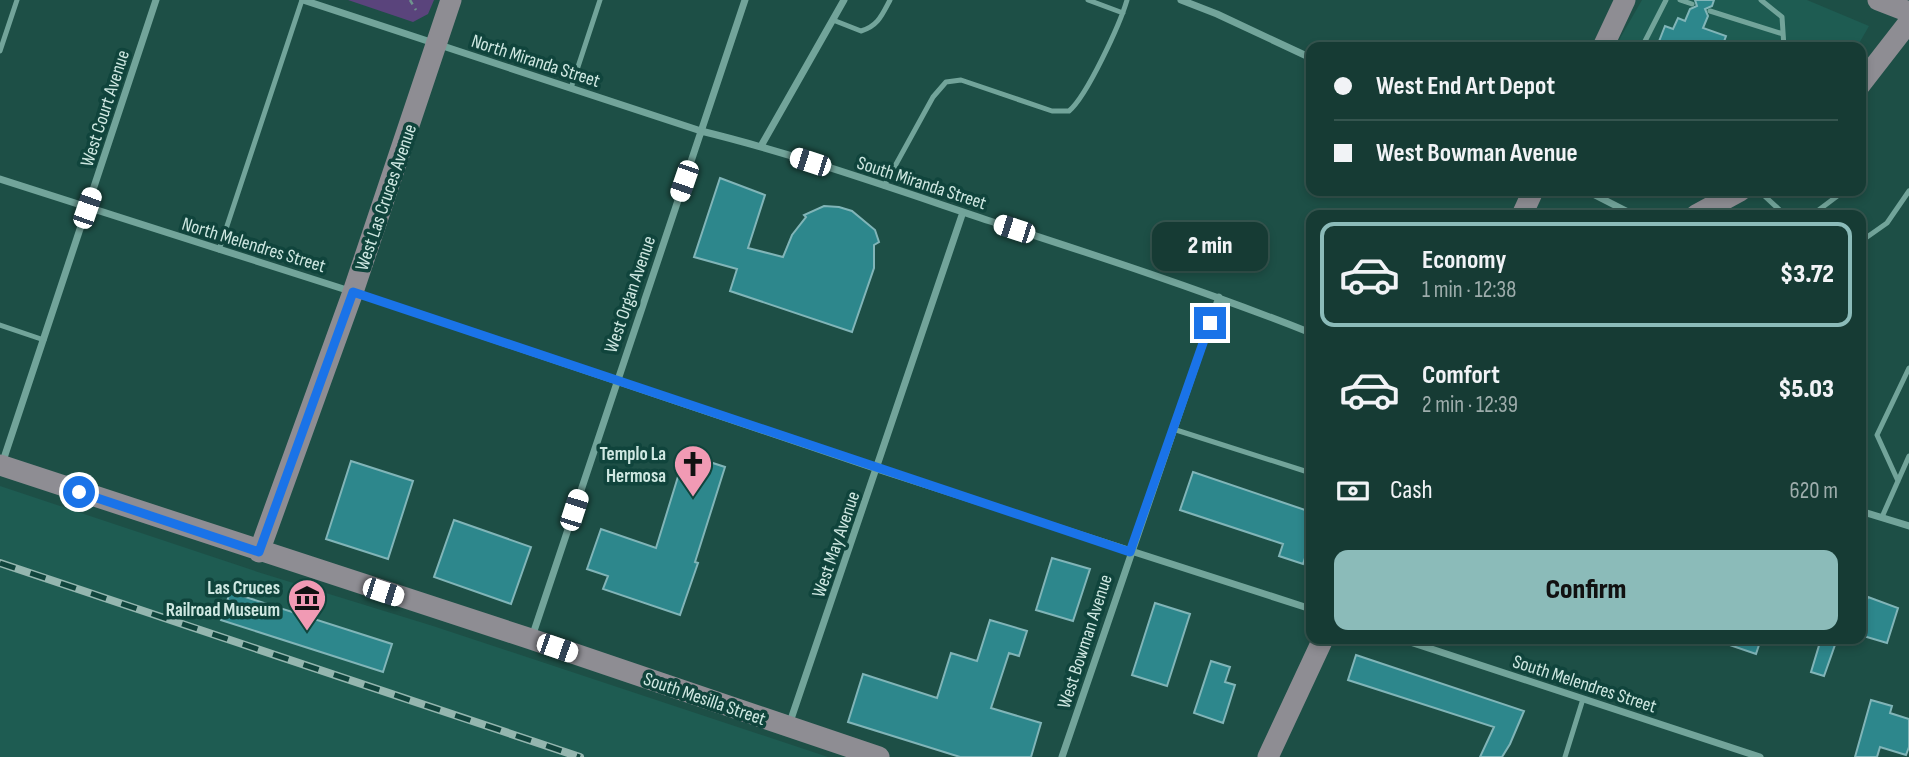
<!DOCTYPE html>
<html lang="en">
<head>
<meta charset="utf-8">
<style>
	body { margin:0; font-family:"Sofia Sans Condensed",sans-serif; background:#1f423c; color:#f1f3f6; height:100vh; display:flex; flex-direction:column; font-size:26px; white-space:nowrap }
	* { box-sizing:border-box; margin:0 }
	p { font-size:23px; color:#9eadac }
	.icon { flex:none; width:38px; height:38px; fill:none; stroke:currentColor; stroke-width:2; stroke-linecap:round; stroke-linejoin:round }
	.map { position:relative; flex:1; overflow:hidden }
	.panel { position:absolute; left:1306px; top:210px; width:560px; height:434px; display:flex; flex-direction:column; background:#163b34; border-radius:14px; box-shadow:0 4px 10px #0003,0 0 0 2px #35554f }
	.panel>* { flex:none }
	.guide { position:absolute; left:1306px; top:42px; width:560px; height:154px; border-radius:14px; box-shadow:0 4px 10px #0003,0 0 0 2px #35554f; display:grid; align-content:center; height:154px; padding:0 28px; background:#163b34 }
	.end { position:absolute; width:32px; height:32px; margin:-16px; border:9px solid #1a73e8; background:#fff; box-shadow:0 0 0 4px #fff }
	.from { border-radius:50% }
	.bubble { position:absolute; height:49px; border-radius:14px; background:#163b34; box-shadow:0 4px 10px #0003,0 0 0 2px #35554f; font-size:23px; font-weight:800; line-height:49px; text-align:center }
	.car { position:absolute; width:21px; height:42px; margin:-21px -10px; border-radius:9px; box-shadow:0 0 5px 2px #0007; background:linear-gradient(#fff 24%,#345 0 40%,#fff 0 76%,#345 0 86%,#fff 0) }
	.guide b { display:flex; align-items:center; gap:24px; height:66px; font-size:26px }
	.guide b+b { border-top:2px solid #35554f }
	.guide i { width:18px; height:18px; background:#f1f3f6 }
	ul { padding:12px 0 0; list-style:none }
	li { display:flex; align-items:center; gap:21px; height:105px; margin:0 14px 10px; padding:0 14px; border:4px solid transparent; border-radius:14px }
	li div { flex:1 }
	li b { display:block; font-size:26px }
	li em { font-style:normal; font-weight:800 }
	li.current { border-color:#8bbbb9 }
	li>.icon { width:63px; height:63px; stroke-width:1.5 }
	.pay { display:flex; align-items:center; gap:18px; height:77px; padding:0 28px; font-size:26px }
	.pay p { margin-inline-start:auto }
	.primary-button { display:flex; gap:14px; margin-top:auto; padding:14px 28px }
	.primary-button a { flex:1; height:80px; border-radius:14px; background:#8bbbb9; color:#111; font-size:28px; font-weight:800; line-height:80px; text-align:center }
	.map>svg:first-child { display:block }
	.built { fill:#1e5c52 }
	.green { fill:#5a447c }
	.building { fill:#2d878c; stroke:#81b5b8; stroke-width:2 }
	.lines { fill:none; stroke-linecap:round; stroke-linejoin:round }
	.path { stroke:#6f958e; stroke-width:2.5; stroke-dasharray:5 5; stroke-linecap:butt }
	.lane { stroke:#72a49a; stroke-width:5 }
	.street { stroke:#72a49a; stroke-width:7 }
	.secondary { stroke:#8e8d93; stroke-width:21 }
	.rail-casing { stroke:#94b6af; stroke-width:8 }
	.rail { stroke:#10443c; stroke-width:5; stroke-dasharray:16; stroke-linecap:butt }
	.route { stroke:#1a73e8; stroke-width:9 }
	.labels { text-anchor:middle; stroke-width:7; stroke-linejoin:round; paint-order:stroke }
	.street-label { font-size:19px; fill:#cfe8e2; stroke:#10443c }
	.poi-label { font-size:19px; font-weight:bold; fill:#cfe8e2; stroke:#10443c; text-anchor:end }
</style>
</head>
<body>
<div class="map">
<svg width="1909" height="757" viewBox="0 0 1909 757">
	<rect width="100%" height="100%" fill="#1d4f46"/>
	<!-- built -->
	<path class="built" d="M1642 0H1807L1869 26 1857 47H1615Z
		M0 486 261 573 433 626 828 757H0Z"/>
	<!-- green -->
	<path class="green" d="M348 0H434L428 14 413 22Z"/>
	<!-- building -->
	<path class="building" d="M1695 0H1714L1712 6 1705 9 1708 16 1703 28 1726 36 1722 47H1665L1658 44 1665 26 1673 29 1678 18 1685 21 1690 9 1697 6Z
		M720 178 765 195 748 248 783 257 792 235 806 217 804 215 824 206 839 207 852 211 875 230 879 242 874 245V268L852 332 730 291 737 269 694 257Z
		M685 454 725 467 695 562 698 563 680 615 603 589 608 576 587 569 601 529 656 548Z
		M351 461 413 481 388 559 326 539Z
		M1193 472 1311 512V540L1303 564 1279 556 1283 544 1180 510Z
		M454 520 531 547 511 604 434 577Z
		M1052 558 1090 569 1073 621 1036 610Z
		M230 592 392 644 383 672 221 620Z
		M1868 597 1898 608 1887 643 1860 635V619Z
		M1155 603 1190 614 1167 686 1132 675Z
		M990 620 1027 631 1019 656 1009 653 991 708 1041 723 1031 757H960L848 722 863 674 937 698 951 653 977 661Z
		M1718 639H1761L1756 654 1718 641Z
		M1821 639 1836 642 1824 676 1811 672Z
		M1356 655 1524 711 1510 744 1502 757H1480L1494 727 1348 680Z
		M1211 661 1230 667 1225 682 1235 685 1223 723 1194 713Z
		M1871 700 1892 706 1890 713 1909 719V747L1906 755 1880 747 1877 757H1855Z"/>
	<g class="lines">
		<!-- path -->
		<path class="path" d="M410 0 416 10"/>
		<!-- lane -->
		<path class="lane" d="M1088 0 1123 13
			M1680 0 1692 4
			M1761 0 1782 17 1784 47
			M1710 11 1783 34
			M833 20 861 31C878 26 882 15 890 0
			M1642 47 1666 0
			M0 51 17 0
			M571 88 600 0
			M1860 141 1865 159 1860 174
			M884 186 933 97 946 82 961 80 1052 111H1069C1087 96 1120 24 1127 0
			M1759 191 1783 213 1794 215
			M1812 215 1844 191
			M1860 242 1887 223 1909 191
			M219 250 302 0
			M0 325 44 340
			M1173 429 1311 473
			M1898 481 1877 435 1909 368
			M1882 517 1909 456
			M1565 757 1583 699"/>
		<!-- street -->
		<path class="street" d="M303 0 701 131C799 155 894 189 990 221 1098 256 1205 291 1311 333
			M1181 0 1217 14 1311 58
			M761 146 844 0
			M0 179 353 292 877 469 1311 609
			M1587 191 1634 215
			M2 464 156 0
			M1860 511 1909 526
			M532 637 745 0
			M1401 639 1760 757
			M789 725 963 212
			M1062 757 1219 297"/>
		<!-- secondary -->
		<path class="secondary" d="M1878 0 1909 12
			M1603 47 1625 0
			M1860 85 1909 22
			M1522 215 1533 191
			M1696 215 1740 191
			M0 465 531 639 879 757
			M259 552 353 292 451 0
			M1268 757 1323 639"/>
		<!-- rail casing -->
		<g class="rail-casing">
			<path id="rail" d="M0 563 580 757"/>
		</g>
		<!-- rail -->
		<use href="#rail" class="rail"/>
	</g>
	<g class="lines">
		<!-- route -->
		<path class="route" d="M79 492 259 552 353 292 1130 552 1210 323"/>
	</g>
	<!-- icons -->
	<defs>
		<g id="church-pin" transform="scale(2.0125)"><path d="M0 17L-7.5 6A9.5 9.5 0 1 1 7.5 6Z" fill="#f19ab4" stroke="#10443c"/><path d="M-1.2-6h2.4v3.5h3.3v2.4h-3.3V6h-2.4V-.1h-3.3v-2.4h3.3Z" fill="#111"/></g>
		<g id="museum-pin" transform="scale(2.0125)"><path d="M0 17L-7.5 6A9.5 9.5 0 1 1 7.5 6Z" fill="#f19ab4" stroke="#10443c"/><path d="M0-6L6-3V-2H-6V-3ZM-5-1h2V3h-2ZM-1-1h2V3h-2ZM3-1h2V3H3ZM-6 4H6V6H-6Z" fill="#111"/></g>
	</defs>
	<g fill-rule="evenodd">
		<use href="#church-pin" x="693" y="464"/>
		<use href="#museum-pin" x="307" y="598"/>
	</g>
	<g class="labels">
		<!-- street labels -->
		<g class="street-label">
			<text transform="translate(536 60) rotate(18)" y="7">North Miranda Street</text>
			<text transform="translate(104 108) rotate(-72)" y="7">West Court Avenue</text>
			<text transform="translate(922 182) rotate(18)" y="7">South Miranda Street</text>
			<text transform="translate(385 197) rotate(-71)" y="7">West Las Cruces Avenue</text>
			<text transform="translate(254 244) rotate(17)" y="7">North Melendres Street</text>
			<text transform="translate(629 294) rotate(-71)" y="7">West Organ Avenue</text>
			<text transform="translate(835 544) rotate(-71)" y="7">West May Avenue</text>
			<text transform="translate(1084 641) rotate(-72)" y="7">West Bowman Avenue</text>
			<text transform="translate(1585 683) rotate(18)" y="7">South Melendres Street</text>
			<text transform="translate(705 698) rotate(19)" y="7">South Mesilla Street</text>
		</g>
		<!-- poi labels -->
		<g class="poi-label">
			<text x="666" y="460">Templo La<tspan x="666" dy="22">Hermosa</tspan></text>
			<text x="280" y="594">Las Cruces<tspan x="280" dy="22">Railroad Museum</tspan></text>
		</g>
	</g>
</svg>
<i class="end from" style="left:79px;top:492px"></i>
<i class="end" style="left:1210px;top:323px"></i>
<div class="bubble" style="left:1152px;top:222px;width:116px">2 min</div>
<i class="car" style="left:810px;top:162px;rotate:288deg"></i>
<i class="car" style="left:684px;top:181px;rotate:199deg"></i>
<i class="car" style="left:87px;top:208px;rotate:19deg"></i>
<i class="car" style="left:1014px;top:229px;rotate:288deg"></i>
<i class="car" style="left:574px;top:510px;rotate:18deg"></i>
<i class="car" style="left:383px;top:592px;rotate:108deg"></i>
<i class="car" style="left:557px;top:648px;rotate:109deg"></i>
<div class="guide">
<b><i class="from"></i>West End Art Depot</b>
<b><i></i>West Bowman Avenue</b>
</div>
<section class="panel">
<ul>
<li class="current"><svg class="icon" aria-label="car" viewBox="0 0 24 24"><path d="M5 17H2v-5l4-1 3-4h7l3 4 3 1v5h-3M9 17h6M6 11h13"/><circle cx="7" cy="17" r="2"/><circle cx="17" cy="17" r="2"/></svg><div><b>Economy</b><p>1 min · 12:38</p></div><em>$3.72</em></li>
<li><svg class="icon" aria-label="car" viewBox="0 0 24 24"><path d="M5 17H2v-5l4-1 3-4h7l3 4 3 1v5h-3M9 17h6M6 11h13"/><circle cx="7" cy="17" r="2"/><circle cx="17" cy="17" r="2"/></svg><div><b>Comfort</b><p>2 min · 12:39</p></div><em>$5.03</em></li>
</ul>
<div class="pay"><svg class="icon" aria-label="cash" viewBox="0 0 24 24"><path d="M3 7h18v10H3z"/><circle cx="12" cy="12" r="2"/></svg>Cash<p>620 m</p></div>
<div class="primary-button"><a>Confirm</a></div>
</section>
</div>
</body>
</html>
